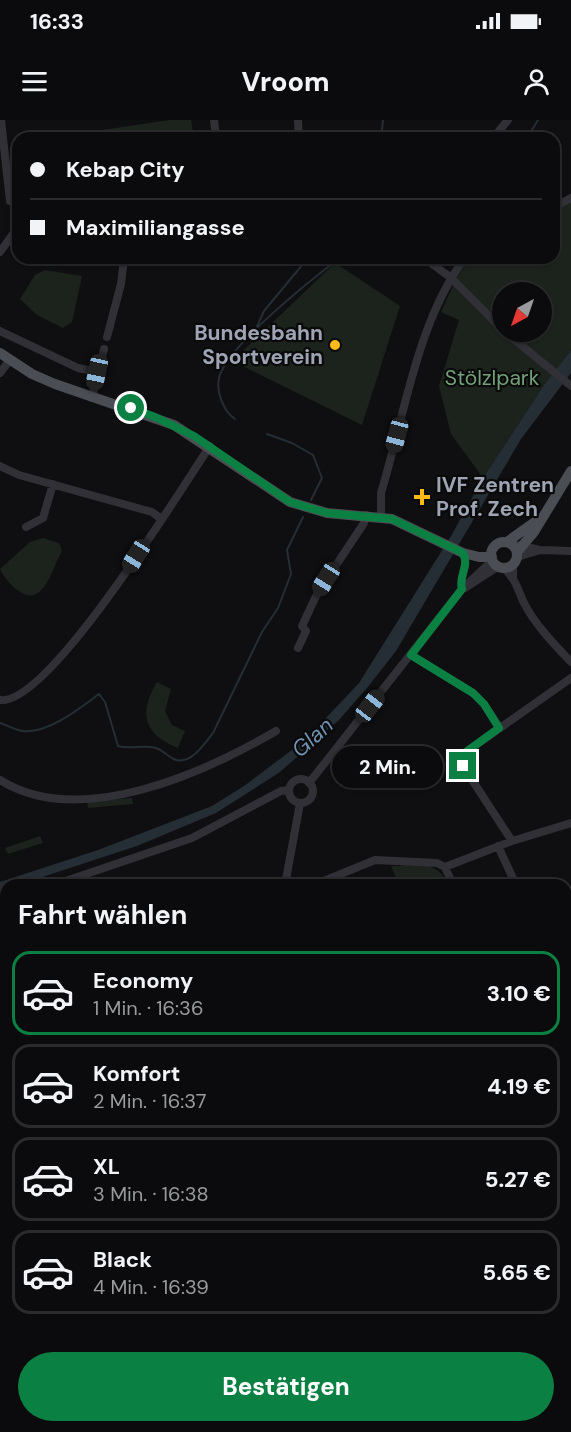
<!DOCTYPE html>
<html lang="de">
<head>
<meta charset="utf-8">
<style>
	body { margin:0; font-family:"DM Sans",sans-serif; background:#141416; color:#f1f3f6; height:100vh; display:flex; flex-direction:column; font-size:22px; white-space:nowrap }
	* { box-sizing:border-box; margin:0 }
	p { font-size:20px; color:#9a9b9d }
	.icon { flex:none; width:33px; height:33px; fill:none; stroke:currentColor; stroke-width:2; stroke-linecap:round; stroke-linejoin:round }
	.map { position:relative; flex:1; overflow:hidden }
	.panel { position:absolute; left:0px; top:759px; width:572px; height:554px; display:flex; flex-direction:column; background:#0b0b0d; border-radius:18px 18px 0 0; box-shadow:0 2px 4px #0004,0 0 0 2px #2b2b2e }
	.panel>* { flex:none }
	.banner { position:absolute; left:12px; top:12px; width:548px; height:132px; border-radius:18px; box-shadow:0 2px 4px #0004,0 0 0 2px #2b2b2e; display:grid; align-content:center; height:132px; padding:0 18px; background:#0b0b0d }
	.needle { width:39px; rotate:220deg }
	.buttons { position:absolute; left:492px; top:162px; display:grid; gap:12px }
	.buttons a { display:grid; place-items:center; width:60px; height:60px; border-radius:50%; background:#0b0b0d; box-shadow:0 2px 4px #0004,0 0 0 2px #2b2b2e; font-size:30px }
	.end { position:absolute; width:27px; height:27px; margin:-14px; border:8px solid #0b8043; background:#fff; box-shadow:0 0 0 3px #fff }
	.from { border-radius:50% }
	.bubble { position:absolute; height:42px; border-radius:21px; background:#0b0b0d; box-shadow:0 2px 4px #0004,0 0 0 2px #2b2b2e; font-size:20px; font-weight:800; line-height:42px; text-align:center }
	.car { position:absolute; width:18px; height:36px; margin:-18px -9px; border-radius:8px; box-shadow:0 0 4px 2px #0007; background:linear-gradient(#222 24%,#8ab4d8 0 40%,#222 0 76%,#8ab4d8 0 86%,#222 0) }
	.banner b { display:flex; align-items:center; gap:21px; height:57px; font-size:22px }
	.banner b+b { border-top:2px solid #2b2b2e }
	.banner i { width:15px; height:15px; background:#f1f3f6 }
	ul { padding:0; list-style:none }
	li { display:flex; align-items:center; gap:18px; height:84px; margin:0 12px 9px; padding:0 6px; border:3px solid #2b2b2e; border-radius:18px }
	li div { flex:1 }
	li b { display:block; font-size:22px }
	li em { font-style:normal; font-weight:800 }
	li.on { border-color:#0b8043 }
	li>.icon { width:54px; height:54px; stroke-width:1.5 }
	h2 { padding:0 18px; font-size:27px; line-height:72px }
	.cta { display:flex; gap:12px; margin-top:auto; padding:12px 18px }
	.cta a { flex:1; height:69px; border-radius:36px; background:#0b8043; color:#fff; font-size:24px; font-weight:800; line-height:69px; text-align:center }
	.status { display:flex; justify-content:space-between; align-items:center; height:42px; padding:0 30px; background:#0b0b0d; direction:ltr }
	.status svg { height:16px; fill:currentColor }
	header { display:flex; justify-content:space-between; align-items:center; height:78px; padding:0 18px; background:#0b0b0d; font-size:27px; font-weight:800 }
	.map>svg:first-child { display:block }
	.green { fill:#1b231c; fill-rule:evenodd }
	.water { fill:#252d35 }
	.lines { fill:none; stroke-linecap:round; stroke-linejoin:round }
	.stream { stroke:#252d35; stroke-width:2 }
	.minor { stroke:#303036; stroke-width:8 }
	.major { stroke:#4b4d55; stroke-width:10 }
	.rail-casing { stroke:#46484f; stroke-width:4.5 }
	.rail { stroke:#0a0a0b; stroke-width:2; stroke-dasharray:7; stroke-linecap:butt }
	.route { stroke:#0b8043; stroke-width:8 }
	.poi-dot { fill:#ffba18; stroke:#0a0a0b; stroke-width:2 }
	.labels { text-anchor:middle; stroke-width:4.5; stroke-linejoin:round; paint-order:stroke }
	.poi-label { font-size:21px; font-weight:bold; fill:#9ea4b3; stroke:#0a0a0b; text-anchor:end }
	.park-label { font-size:21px; fill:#73a078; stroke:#0a0a0b }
	.water-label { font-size:22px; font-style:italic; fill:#7191b2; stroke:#0a0a0b }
</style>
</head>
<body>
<div class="status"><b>16:33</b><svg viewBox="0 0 49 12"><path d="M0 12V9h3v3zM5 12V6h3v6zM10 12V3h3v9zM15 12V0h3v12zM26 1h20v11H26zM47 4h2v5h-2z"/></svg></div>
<header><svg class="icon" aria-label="menu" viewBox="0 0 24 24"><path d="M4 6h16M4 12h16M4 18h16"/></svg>Vroom<svg class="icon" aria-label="person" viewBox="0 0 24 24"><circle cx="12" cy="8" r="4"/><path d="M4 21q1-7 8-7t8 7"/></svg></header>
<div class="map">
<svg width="571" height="1312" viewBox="0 0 571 1312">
	<rect width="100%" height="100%" fill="#0f0f11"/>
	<!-- green -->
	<path class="green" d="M170 0H191L194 18H74L75 14Z
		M571 81V230L544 265 483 358 451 314 439 266 459 200 441 192 456 159 470 138H554V90ZM502 172H542V212H502Z
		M335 143 400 186 362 305 232 241Z
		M45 150 82 156 72 202 63 208 37 195 20 179 35 155Z
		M43 418 59 423 62 431C53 445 45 486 22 473 13 468 4 458 0 449L30 422Z
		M157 562 171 569 165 591 172 605 185 611 178 628C144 615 138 593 157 562Z
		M132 678 133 684 88 688 87 682Z
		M40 716 43 723 8 734 5 728Z
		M391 746C418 746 435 738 449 765H399Z
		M6 1123V1222L0 1212V1124Z"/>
	<!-- water -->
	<path class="water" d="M571 230V253L521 319 396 531 367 568 339 600 280 652 216 693 137 726 18 765H6V770L0 772V762L98 730 212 686 244 666 305 620 359 563 451 416 483 358 544 265Z"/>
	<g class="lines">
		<!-- stream -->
		<path class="stream" d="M381 18 383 0
			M527 18 538 0
			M255 211 264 191 308 138
			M235 299C223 291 216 271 219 258 226 227 313 158 340 138
			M267 314 292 323 313 335 322 358 311 380
			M0 603C7 605 15 610 23 611 48 614 80 588 99 574L105 582 118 626C131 630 143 624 156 628 163 630 169 638 176 640 192 644 205 623 213 613L262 512 278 488 291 454 287 430 303 397
			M0 1118 2 1110"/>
		<!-- minor -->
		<path class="minor" d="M1 0 10 81
			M214 0 216 18
			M298 0 299 18
			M493 18 508 0
			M554 87 571 78
			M0 132 18 107
			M424 138 450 157 502 209
			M0 211 78 248 97 252
			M505 212 571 266
			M107 217 121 164 124 138
			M0 253 9 241
			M92 278 104 229
			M0 346 19 355 152 392 160 398
			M381 397V373C404 298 417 201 465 138
			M26 407 43 398 53 364
			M512 424 540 430 571 431
			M517 437 537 431
			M503 447C518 463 516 466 524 483 536 506 554 524 571 542
			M513 458V444
			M465 468 499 446
			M462 469C458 456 470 446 463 433
			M298 528 306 511 302 506 317 474 364 403 366 395
			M411 535 473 573 484 584 499 607
			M0 580C49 586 180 370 210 326
			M289 671a12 12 0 1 1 24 0a12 12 0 1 1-24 0Z
			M0 660C79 710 204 653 276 611
			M309 663 462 469 493 440
			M512 721 463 646 466 632 571 558
			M498 726 516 765
			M445 747 453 765
			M54 765 192 718 281 671 289 670
			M285 765 300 683
			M314 765 375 740 437 743 445 747 512 721 571 703
			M0 782 6 781
			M566 868 571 867
			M566 1025 571 1022
			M117 1306 124 1312
			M260 1306 262 1312
			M345 1306 347 1312
			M388 1306 391 1312
			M503 1306 506 1312
			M64 1312 69 1306"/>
		<!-- major -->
		<path class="major" d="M0 233 32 254 55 264 174 305 290 382 327 393 392 399 463 433 479 437H492
			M507 422 539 399
			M491 435a13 13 0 1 1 26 0a13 13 0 1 1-26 0Z
			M517 432 534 412 571 351"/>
		<!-- rail casing -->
		<g class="rail-casing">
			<path id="rail" d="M0 835 6 862
				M0 888 6 923
				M0 919 6 969
				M566 1156 571 1153
				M16 1306 17 1312
				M33 1306V1312"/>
		</g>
		<!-- rail -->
		<use href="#rail" class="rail"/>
	</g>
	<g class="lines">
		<!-- route -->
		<path class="route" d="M131 288 155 297 194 316 290 382 327 393 392 399 463 433C470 446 458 456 462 469L411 535 473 573 484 584 499 608 466 632 463 646"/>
	</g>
	<!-- markers -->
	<g class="poi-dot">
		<circle cx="335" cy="225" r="6"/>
		<path d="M419 368h6v6h6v6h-6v6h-6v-6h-6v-6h6z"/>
	</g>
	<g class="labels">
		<!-- poi labels -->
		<g class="poi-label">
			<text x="323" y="220">Bundesbahn<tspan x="323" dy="24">Sportverein</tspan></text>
			<text x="436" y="372" text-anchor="start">IVF Zentren<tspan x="436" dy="24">Prof. Zech</tspan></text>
		</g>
		<!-- park labels -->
		<g class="park-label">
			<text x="492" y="265">Stölzlpark</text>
		</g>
		<!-- water labels -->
		<g class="water-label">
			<text transform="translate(312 617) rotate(-42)" y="8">Glan</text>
		</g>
	</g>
</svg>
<div class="buttons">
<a><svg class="needle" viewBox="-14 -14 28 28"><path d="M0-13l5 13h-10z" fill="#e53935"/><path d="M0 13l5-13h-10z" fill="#9a9b9d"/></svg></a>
</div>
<i class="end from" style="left:131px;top:288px"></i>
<i class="end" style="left:463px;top:646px"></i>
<div class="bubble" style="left:332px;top:626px;width:111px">2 Min.</div>
<i class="car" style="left:97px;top:252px;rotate:192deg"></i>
<i class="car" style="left:397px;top:315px;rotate:195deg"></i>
<i class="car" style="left:136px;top:436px;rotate:212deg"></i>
<i class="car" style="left:326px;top:459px;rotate:212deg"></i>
<i class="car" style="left:370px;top:586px;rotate:38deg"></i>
<div class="banner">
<b><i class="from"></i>Kebap City</b>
<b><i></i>Maximiliangasse</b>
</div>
<section class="panel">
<h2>Fahrt wählen</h2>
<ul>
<li class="on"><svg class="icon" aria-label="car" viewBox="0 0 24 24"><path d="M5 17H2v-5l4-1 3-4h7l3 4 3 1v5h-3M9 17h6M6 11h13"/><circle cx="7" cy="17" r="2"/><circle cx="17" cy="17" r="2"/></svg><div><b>Economy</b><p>1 Min. · 16:36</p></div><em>3.10 €</em></li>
<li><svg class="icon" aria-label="car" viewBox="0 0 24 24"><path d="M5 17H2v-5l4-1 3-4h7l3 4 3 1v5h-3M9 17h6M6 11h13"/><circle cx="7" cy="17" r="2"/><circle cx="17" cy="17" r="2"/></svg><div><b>Komfort</b><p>2 Min. · 16:37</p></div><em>4.19 €</em></li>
<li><svg class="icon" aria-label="car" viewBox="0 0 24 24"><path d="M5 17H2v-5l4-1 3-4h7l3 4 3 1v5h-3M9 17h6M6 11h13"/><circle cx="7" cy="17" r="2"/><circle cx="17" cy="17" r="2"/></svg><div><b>XL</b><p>3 Min. · 16:38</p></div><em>5.27 €</em></li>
<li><svg class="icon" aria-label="car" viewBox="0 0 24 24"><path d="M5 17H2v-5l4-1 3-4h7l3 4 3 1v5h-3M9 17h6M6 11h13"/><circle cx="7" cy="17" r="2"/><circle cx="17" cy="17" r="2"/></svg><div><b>Black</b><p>4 Min. · 16:39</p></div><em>5.65 €</em></li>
</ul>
<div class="cta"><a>Bestätigen</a></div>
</section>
</div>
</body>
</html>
